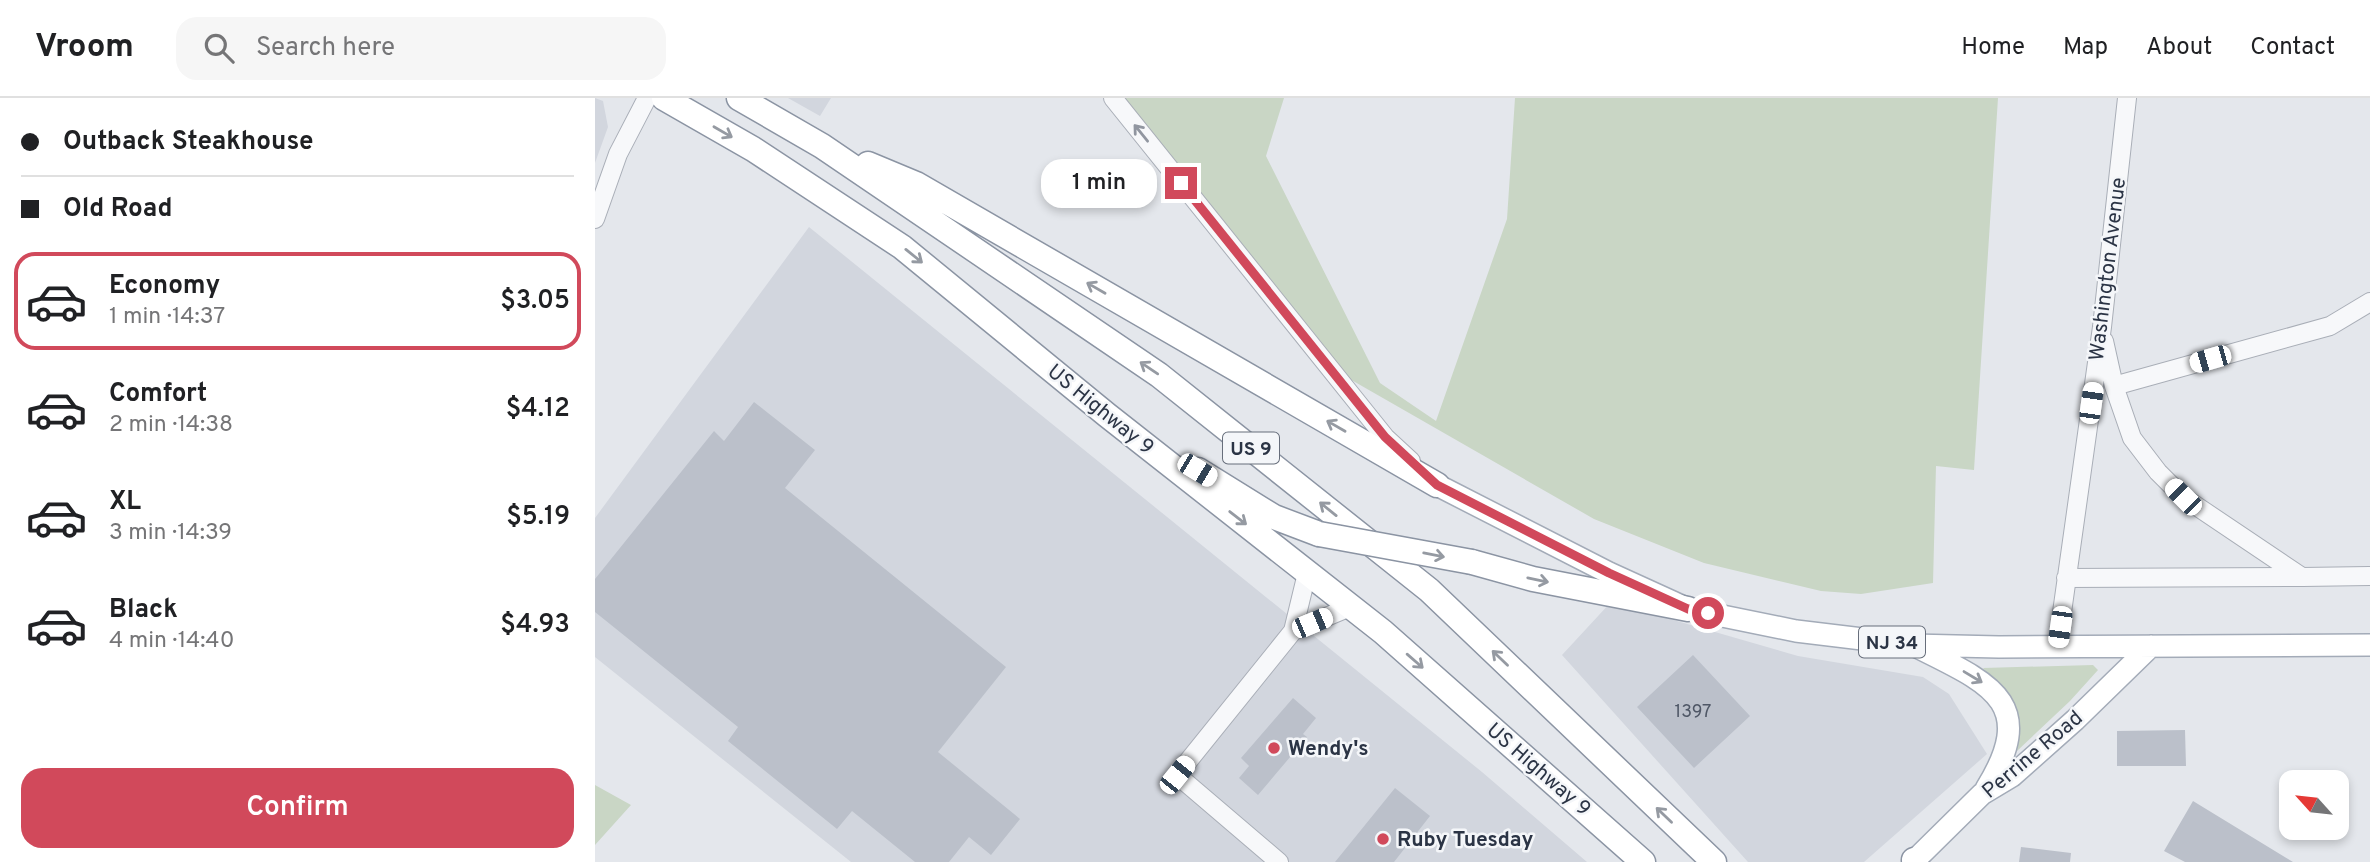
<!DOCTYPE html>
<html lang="en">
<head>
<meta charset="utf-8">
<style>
	body { margin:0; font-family:Overpass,sans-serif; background:#f6f6f6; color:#202124; height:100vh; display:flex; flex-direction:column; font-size:26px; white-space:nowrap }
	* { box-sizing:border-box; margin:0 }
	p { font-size:23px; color:#757577 }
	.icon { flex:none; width:38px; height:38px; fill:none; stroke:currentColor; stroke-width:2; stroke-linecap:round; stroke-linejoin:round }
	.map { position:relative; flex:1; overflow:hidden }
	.details { display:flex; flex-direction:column; background:#fff; width:595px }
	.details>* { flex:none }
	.top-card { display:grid; align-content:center; height:154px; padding:0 21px; background:#fff }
	.needle { width:46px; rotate:297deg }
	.fabs { position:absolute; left:1684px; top:672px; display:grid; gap:14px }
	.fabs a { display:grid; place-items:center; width:70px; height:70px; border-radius:14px; background:#fff; box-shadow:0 4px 10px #0003; font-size:35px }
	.end { position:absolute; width:32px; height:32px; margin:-16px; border:9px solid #d1495b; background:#fff; box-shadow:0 0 0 4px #fff }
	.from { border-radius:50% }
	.bubble { position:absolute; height:49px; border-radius:21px; background:#fff; box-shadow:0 4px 10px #0003; font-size:23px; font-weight:600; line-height:49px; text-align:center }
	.car { position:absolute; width:21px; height:42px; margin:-21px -10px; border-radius:9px; box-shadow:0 0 5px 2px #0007; background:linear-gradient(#fff 24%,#345 0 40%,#fff 0 76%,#345 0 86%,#fff 0) }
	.top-card b { display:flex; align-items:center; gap:24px; height:66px; font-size:26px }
	.top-card b+b { border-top:2px solid #e0e0e0 }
	.top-card i { width:18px; height:18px; background:#202124 }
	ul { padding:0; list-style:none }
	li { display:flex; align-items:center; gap:21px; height:98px; margin:0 14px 10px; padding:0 7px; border:4px solid transparent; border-radius:21px }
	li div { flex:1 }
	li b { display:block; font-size:26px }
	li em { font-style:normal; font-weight:600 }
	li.selected { border-color:#d1495b }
	li>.icon { width:63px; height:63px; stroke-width:1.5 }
	.action { display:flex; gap:14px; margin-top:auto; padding:14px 21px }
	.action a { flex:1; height:80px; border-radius:21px; background:#d1495b; color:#fff; font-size:28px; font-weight:600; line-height:80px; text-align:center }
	header { display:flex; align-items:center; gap:42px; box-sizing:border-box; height:98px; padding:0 35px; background:#fff; border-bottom:2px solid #e0e0e0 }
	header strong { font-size:33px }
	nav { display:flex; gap:38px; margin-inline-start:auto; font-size:24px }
	.search { width:490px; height:63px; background:#f6f6f6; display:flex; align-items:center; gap:18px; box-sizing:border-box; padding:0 24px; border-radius:21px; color:#757577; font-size:26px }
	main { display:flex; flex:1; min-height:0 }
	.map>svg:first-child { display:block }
	.built { fill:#d2d6de }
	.green { fill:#c9d6c5 }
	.building { fill:#bbc0ca }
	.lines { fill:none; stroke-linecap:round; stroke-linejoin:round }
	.minor-casing { stroke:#a9aeb7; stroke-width:20 }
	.major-casing { stroke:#a3abb8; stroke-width:24 }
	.highway-casing { stroke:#8b94a3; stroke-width:27 }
	.minor { stroke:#f7f8fa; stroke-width:18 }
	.major { stroke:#fff; stroke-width:21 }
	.highway { stroke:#fff; stroke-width:24 }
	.highway-bridge-casing { stroke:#8b94a3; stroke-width:27; stroke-linecap:butt }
	.highway-bridge { stroke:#fff; stroke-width:24 }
	.oneway { stroke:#959aa2 }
	.oneway2 { stroke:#9196a0 }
	.route { stroke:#d1495b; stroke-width:9 }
	.poi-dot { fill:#d1495b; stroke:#f4f6f9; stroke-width:2.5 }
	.labels { text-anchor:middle; stroke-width:5; stroke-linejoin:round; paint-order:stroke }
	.number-label { font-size:18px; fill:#4f5766 }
	.shield { fill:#f4f6f9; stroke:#676e7b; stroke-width:2 }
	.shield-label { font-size:19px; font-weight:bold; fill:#2b3445 }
	.street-label { font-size:21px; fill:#2b3445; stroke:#f4f6f9 }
	.poi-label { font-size:21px; font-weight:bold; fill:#2b3445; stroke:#f4f6f9; text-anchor:start }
</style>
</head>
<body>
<header>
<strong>Vroom</strong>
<div class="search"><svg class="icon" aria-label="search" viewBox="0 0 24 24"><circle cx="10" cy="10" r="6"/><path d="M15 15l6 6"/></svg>Search here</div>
<nav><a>Home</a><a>Map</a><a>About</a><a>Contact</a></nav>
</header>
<main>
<section class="details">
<div class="top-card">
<b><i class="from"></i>Outback Steakhouse</b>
<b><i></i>Old Road</b>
</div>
<ul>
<li class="selected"><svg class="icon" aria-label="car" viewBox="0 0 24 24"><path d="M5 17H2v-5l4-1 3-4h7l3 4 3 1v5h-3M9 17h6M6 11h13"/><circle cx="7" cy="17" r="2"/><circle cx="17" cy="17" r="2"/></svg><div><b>Economy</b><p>1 min · 14:37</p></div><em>$3.05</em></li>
<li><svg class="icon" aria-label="car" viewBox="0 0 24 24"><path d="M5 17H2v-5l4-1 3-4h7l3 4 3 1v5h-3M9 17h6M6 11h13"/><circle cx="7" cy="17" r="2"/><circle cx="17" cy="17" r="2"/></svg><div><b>Comfort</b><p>2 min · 14:38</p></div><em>$4.12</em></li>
<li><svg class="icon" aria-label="car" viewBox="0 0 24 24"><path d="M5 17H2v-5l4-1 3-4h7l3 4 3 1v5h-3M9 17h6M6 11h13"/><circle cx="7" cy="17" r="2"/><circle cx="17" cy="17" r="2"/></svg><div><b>XL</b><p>3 min · 14:39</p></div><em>$5.19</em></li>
<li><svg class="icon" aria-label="car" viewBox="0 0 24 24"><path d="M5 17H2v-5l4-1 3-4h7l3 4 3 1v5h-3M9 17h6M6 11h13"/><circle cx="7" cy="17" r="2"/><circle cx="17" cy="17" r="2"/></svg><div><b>Black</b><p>4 min · 14:40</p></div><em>$4.93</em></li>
</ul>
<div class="action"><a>Confirm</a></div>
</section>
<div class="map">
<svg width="1775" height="764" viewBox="0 0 1775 764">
	<rect width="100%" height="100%" fill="#e4e7ec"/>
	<!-- built -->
	<path class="built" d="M0 0 8 3 13 29 0 65Z
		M193 0H236L225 18Z
		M214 129 887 674 992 764H256L0 559V420Z
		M1016 504 1203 558 1328 579 1354 596 1392 656 1269 764H1153L967 557Z"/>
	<!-- green -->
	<path class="green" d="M522 0H689L671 58 785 285 841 323 912 121 920 0H1403L1379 372 1341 368 1338 485 1266 496 1226 493 1109 465 999 421 732 268Z
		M1498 567 1503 572 1475 603 1422 653C1428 613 1412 598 1388 570Z
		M0 687 36 707 0 747Z"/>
	<!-- building -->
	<path class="building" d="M159 304 220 352 190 390 411 569 343 654 425 721 396 757 374 739 354 764H320L257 713 242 731 133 643 143 629 0 514V481L119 333 129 343Z
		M1098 557 1155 618 1099 670 1042 609Z
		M698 600 721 620 708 636 712 639 663 697 644 680 654 668 646 660Z
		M1590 632 1591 668H1522V633Z
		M800 690 835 718 799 764H740Z
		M1598 703 1698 764H1590L1569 753Z
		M1426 749 1476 755 1475 764H1424Z"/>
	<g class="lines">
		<!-- minor casing -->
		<g class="minor-casing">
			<path id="minor" d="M518 0 790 339 816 363
				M0 121 23 56 52 0
				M1509 243 1519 288 1537 340 1563 374 1588 399 1707 479 1775 478
				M1519 288 1735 228 1775 204
				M712 475 698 533 755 509
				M1471 480 1707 479
				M1462 550 1507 229 1532 0
				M684 764 582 677 698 533"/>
		</g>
		<!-- major casing -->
		<g class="major-casing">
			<path id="major" d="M842 387 1014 475 1093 511 1201 533 1317 547 1404 549 1775 547
				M1322 549C1394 585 1445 604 1391 691
				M1318 764 1387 696 1417 678 1480 622 1556 548"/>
		</g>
		<!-- highway casing -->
		<g class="highway-casing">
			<path id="highway" d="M69 0 158 51 307 149 512 317 788 534 1048 764
				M144 0 227 48 564 277 834 492 1119 764
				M273 66 321 86 842 387
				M603 372 679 419 724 436
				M877 464 938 481 1093 511
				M1319 762 1321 764"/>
		</g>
		<!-- minor -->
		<use href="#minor" class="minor"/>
		<!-- major -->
		<use href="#major" class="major"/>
		<!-- highway -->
		<use href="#highway" class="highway"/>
		<!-- highway-bridge casing -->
		<g class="highway-bridge-casing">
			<path id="highway-bridge" d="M724 436 877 464"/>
		</g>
		<!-- highway-bridge -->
		<use href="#highway-bridge" class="highway-bridge"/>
	</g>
	<!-- one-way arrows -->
	<defs><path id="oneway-shaft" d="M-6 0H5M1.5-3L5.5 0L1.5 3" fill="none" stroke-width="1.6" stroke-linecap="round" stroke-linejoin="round" transform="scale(1.75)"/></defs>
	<g class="oneway">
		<use href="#oneway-shaft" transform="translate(128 34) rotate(30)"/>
		<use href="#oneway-shaft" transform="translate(319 158) rotate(39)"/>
		<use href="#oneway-shaft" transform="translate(501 190) rotate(-150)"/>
		<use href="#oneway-shaft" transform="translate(554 270) rotate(-146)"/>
		<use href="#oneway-shaft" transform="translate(741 328) rotate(-150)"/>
		<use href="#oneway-shaft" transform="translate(733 411) rotate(-141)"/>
		<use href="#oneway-shaft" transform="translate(643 420) rotate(38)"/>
		<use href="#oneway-shaft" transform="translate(839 457) rotate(11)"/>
		<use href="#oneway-shaft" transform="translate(943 482) rotate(12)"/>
		<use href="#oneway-shaft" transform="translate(905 560) rotate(-136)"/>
		<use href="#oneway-shaft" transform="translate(820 563) rotate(41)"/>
		<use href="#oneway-shaft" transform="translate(1378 579) rotate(31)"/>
		<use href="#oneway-shaft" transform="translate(1069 717) rotate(-136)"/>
	</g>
	<use class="oneway2" href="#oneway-shaft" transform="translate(546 35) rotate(-129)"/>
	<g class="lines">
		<!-- route -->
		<path class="route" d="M586 85 790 339 842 387 1014 475 1093 511 1113 515"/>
	</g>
	<!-- markers -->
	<g class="poi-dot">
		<circle cx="679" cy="650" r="7"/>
		<circle cx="788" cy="741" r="7"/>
	</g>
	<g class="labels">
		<!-- number labels -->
		<g class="number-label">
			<text x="1098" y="619">1397</text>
		</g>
		<!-- shield labels -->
		<g class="shield">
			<rect x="628" y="334.5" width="56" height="31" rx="5"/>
			<rect x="1264" y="528.5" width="66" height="31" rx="5"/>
		</g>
		<g class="shield-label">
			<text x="656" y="357">US 9</text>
			<text x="1297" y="551">NJ 34</text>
		</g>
		<!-- street labels -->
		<g class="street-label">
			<text transform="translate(1512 171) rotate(-83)" y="7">Washington Avenue</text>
			<text transform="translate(506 311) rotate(39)" y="7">US Highway 9</text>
			<text transform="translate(1437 656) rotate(-40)" y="7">Perrine Road</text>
			<text transform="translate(944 671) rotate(41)" y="7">US Highway 9</text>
		</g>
		<!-- poi labels -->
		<g class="poi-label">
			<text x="693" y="657">Wendy's</text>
			<text x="802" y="748">Ruby Tuesday</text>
		</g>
	</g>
</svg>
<div class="fabs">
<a><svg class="needle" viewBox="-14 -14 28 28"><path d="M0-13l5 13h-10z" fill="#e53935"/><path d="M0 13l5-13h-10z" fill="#757577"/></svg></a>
</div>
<i class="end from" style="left:1113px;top:515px"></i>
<i class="end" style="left:586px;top:85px"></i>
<div class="bubble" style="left:446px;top:61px;width:116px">1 min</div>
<i class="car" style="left:1615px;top:261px;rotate:254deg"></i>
<i class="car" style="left:1496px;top:305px;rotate:8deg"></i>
<i class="car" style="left:602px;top:372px;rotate:121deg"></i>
<i class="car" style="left:1588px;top:399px;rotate:315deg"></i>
<i class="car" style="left:717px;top:525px;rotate:67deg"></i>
<i class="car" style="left:1465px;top:529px;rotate:188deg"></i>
<i class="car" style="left:582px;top:677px;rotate:39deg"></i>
</div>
</main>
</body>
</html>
